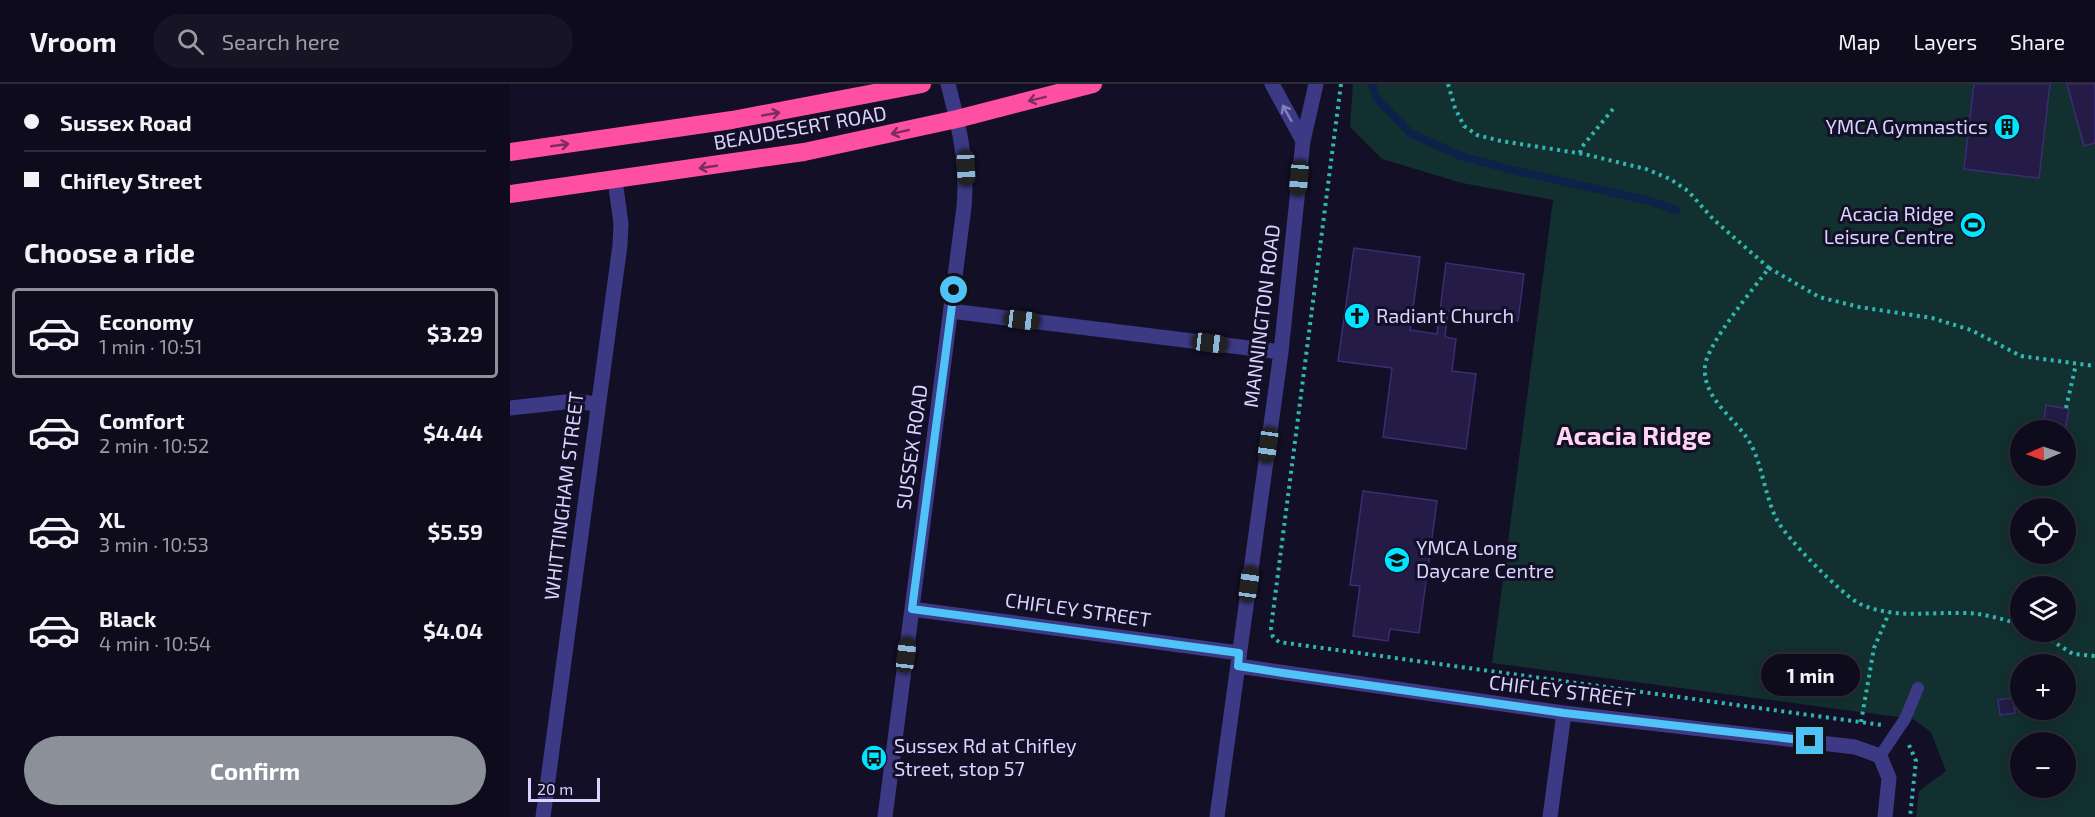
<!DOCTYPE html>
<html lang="en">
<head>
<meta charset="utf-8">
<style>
	body { margin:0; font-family:"Exo 2",sans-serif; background:#171425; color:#f1f3f6; height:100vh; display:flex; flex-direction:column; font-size:22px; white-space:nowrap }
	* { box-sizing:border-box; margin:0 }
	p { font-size:20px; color:#9b9ba3 }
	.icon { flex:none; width:33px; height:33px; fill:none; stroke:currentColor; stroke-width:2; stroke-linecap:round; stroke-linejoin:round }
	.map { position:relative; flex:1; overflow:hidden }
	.drawer { display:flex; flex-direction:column; background:#0e0b1c; width:510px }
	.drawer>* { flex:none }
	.top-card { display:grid; align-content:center; height:132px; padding:0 24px; background:#0e0b1c }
	.needle { width:39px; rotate:268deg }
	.tools { position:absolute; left:1500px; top:336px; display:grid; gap:12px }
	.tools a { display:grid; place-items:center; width:66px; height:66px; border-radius:50%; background:#0e0b1c; box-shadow:0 3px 15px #0003,0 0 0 2px #2e2b3b; font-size:30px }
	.scale { position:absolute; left:18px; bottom:15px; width:72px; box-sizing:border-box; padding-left:6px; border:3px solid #d9d4ff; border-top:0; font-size:16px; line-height:21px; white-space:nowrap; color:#d9d4ff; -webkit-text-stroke:4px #130f26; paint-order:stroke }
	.end { position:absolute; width:27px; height:27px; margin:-14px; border:8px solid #4fc3f7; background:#111; box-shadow:0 0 0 3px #111 }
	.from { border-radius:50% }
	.bubble { position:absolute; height:42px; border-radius:21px; background:#0e0b1c; box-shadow:0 3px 15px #0003,0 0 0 2px #2e2b3b; font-size:20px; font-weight:700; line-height:42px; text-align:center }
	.car { position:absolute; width:18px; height:36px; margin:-18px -9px; border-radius:8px; box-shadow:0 0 4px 2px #0007; background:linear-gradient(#222 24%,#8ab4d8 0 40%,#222 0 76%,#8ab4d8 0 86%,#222 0) }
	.top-card b { display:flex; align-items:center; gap:21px; height:57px; font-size:22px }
	.top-card b+b { border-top:2px solid #2e2b3b }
	.top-card i { width:15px; height:15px; background:#f1f3f6 }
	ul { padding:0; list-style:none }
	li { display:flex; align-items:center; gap:18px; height:90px; margin:0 12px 9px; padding:0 12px; border:3px solid transparent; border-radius:6px }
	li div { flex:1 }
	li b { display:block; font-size:22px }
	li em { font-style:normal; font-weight:700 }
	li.selected { border-color:#8c9099 }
	li>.icon { width:54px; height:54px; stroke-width:1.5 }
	h2 { padding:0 24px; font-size:27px; line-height:72px }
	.button { display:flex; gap:12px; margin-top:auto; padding:12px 24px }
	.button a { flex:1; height:69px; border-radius:36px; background:#8c9099; color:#fff; font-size:24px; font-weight:700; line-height:69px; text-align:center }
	header { display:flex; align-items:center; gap:36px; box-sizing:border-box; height:84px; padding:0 30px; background:#0e0b1c; border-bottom:2px solid #2e2b3b }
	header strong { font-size:28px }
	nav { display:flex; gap:33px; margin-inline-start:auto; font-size:21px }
	.search { width:420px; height:54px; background:#171425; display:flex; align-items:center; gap:15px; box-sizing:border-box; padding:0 21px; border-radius:33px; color:#9b9ba3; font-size:22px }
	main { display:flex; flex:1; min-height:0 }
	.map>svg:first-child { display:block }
	.green { fill:#12302f; fill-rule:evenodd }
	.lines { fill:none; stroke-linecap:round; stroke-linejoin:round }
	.stream { stroke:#0c2248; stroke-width:8 }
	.building { fill:#241b47; stroke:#3b2d73; stroke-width:1.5 }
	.path { stroke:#2fb8b0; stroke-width:4; stroke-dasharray:3 4.5; stroke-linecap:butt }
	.lane { stroke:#3d3a85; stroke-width:12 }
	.street { stroke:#3d3a85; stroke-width:15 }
	.highway { stroke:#ff4fa3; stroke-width:18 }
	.oneway { stroke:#7d2c5e }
	.oneway2 { stroke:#837fbc }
	.route { stroke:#4fc3f7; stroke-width:8 }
	.labels { text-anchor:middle; stroke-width:6; stroke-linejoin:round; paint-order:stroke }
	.poi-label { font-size:20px; fill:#d9d4ff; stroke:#130f26; text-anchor:start }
	.street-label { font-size:20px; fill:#d9d4ff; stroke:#130f26 }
	.district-label { font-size:26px; font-weight:bold; fill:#ffd6f0; stroke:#130f26 }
</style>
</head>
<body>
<header>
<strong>Vroom</strong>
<div class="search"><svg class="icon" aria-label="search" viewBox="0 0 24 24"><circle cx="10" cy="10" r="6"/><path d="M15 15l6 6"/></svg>Search here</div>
<nav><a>Map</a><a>Layers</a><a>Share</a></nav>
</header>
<main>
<section class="drawer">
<div class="top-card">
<b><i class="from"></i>Sussex Road</b>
<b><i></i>Chifley Street</b>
</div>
<h2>Choose a ride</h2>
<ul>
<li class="selected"><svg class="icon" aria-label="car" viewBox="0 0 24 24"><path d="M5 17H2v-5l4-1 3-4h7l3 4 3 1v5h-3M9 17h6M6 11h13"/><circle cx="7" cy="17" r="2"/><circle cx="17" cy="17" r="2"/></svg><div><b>Economy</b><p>1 min · 10:51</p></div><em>$3.29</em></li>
<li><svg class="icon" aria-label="car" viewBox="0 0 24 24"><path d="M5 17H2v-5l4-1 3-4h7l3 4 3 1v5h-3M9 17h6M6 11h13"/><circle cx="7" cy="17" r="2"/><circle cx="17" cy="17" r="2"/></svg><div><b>Comfort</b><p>2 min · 10:52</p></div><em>$4.44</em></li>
<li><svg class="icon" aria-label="car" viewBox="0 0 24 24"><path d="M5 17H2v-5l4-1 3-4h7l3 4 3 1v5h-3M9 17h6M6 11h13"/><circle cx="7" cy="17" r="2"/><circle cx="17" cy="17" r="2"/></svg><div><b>XL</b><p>3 min · 10:53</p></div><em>$5.59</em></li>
<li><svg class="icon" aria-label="car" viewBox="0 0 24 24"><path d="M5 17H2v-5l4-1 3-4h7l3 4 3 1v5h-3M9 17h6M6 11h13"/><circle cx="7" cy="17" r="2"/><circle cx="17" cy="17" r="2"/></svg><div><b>Black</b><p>4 min · 10:54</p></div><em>$4.04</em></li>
</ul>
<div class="button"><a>Confirm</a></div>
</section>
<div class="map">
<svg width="1585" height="733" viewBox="0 0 1585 733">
	<rect width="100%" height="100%" fill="#130f26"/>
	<!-- green -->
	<path class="green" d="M843 0H1585V733H1406L1409 707 1436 687 1421 648 1403 635 982 579 1043 116 952 99 872 75 840 43ZM1510 346H1556V392H1510ZM1510 424H1556V470H1510ZM1510 502H1556V548H1510ZM1510 580H1556V626H1510ZM1510 658H1556V704H1510Z"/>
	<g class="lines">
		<!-- stream -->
		<path class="stream" d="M862 0 866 13 900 49 951 72 998 85 1136 116 1166 126"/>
	</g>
	<!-- building -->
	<path class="building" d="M1464 0H1540L1529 94 1454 85Z
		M1557 0H1585V59L1574 62Z
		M844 164 910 173 900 246 927 250 936 179 1014 190 1008 237 938 227 935 253 946 255 942 287 966 290 956 365 873 353 882 284 828 277Z
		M1536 321 1559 325 1555 346 1533 345Z
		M853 407 927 417 909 549 880 545 878 557 843 552 850 502 840 501Z
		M1503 614 1505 629 1490 631 1488 616Z"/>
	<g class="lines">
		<!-- path -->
		<path class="path" d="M831 0 761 544 763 553 769 558 1372 641
			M938 0 945 24 954 42 967 51 991 57 1074 70 1136 85 1160 95 1178 107 1204 136 1259 184C1244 204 1197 260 1195 282 1192 315 1226 334 1240 359 1252 379 1255 413 1267 436 1276 454 1332 511 1350 520 1384 535 1417 528 1453 529 1473 529 1491 535 1510 540
			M1070 69 1071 64 1103 25
			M1259 184 1309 213 1349 223 1422 234 1461 246 1511 272 1585 282
			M1556 324 1566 280
			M1528 548 1563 570 1585 572
			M1351 638 1364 564 1379 529
			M1399 661 1406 677 1400 733"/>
		<!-- lane -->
		<path class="lane" d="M1370 672 1395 635 1408 604"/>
		<!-- street -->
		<path class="street" d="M762 0 793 57
			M441 227 771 268
			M0 324 64 317 87 320
			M402 525 729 569
			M728 582 1054 629 1345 663 1370 672 1379 694 1375 733
			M33 733 110 161 111 140 105 96
			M375 733 454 123C458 79 449 42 438 0
			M707 733 771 268 793 57 806 0
			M1040 733 1054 629"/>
		<!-- highway -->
		<path class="highway" d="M0 68 222 36 412 0
			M0 110 294 68 447 35 583 0"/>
	</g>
	<!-- one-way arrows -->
	<defs><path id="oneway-shaft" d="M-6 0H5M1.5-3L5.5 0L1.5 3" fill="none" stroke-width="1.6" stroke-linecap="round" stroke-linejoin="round" transform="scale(1.5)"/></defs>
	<g class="oneway">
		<use href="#oneway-shaft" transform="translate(527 15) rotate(166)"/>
		<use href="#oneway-shaft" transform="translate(261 30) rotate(-10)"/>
		<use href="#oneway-shaft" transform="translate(390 48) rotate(167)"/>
		<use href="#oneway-shaft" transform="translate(50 61) rotate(-8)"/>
		<use href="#oneway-shaft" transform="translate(198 83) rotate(172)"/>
	</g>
	<use class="oneway2" href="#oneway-shaft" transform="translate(777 29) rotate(-119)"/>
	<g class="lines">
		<!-- route -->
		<path class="route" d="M444 206 402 525 729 569 728 582 773 589 1054 629 1300 657"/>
	</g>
	<!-- icons -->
	<defs>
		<g id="building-disc" transform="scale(1.35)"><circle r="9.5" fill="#00e5ff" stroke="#130f26"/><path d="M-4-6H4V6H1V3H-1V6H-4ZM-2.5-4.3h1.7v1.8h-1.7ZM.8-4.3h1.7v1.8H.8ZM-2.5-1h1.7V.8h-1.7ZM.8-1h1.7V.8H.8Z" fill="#111"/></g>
		<g id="stadium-disc" transform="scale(1.35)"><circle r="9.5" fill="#00e5ff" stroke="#130f26"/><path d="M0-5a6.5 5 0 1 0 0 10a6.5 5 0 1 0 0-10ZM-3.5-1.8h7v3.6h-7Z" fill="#111"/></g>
		<g id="church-disc" transform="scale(1.35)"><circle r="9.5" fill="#00e5ff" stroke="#130f26"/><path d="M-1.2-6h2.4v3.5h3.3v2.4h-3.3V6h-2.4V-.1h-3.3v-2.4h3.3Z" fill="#111"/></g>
		<g id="school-disc" transform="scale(1.35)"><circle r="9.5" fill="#00e5ff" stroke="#130f26"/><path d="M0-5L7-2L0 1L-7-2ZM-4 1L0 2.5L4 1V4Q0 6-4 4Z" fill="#111"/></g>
		<g id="bus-disc" transform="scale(1.35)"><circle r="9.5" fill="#00e5ff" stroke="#130f26"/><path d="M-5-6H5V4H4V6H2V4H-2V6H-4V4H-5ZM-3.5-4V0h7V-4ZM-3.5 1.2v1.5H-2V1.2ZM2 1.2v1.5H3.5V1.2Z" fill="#111"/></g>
	</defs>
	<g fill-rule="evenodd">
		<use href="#building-disc" x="1497" y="43"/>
		<use href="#stadium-disc" x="1463" y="141"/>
		<use href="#church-disc" x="847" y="232"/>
		<use href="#school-disc" x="887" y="476"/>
		<use href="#bus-disc" x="364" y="674"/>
	</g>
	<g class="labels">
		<!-- poi labels -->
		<g class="poi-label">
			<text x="1478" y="50" text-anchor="end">YMCA Gymnastics</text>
			<text x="1444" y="137" text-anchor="end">Acacia Ridge<tspan x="1444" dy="23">Leisure Centre</tspan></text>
			<text x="866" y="239">Radiant Church</text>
			<text x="906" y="471">YMCA Long<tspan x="906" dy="23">Daycare Centre</tspan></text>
			<text x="384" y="669">Sussex Rd at Chifley<tspan x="384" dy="23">Street, stop 57</tspan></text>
		</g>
		<!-- street labels -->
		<g class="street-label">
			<text transform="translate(290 44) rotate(-10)" y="7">BEAUDESERT ROAD</text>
			<text transform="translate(752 232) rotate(-83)" y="7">MANNINGTON ROAD</text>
			<text transform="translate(402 363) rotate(-82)" y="7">SUSSEX ROAD</text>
			<text transform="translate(54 412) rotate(-83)" y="7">WHITTINGHAM STREET</text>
			<text transform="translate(568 526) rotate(8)" y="7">CHIFLEY STREET</text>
			<text transform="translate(1052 607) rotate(7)" y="7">CHIFLEY STREET</text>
		</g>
		<!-- district labels -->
		<g class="district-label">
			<text x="1124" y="361">Acacia Ridge</text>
		</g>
	</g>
</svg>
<div class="tools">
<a><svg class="needle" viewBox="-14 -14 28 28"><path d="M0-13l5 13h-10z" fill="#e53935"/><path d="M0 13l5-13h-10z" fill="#9b9ba3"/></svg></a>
<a><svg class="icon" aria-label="locate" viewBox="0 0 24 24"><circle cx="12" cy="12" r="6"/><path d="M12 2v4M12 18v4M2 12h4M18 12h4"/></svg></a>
<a><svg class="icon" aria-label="layers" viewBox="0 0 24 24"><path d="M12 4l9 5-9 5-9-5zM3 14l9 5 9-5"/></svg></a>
<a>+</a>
<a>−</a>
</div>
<div class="scale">20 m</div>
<i class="end from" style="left:444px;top:206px"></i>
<i class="end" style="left:1300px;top:657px"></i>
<div class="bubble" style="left:1251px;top:570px;width:99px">1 min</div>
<i class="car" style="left:456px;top:84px;rotate:178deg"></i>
<i class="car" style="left:789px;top:94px;rotate:185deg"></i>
<i class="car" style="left:512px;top:236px;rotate:97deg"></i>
<i class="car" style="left:700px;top:259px;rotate:97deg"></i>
<i class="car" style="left:758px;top:361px;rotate:188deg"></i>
<i class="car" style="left:739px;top:500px;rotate:8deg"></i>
<i class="car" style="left:396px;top:571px;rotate:7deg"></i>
</div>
</main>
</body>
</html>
